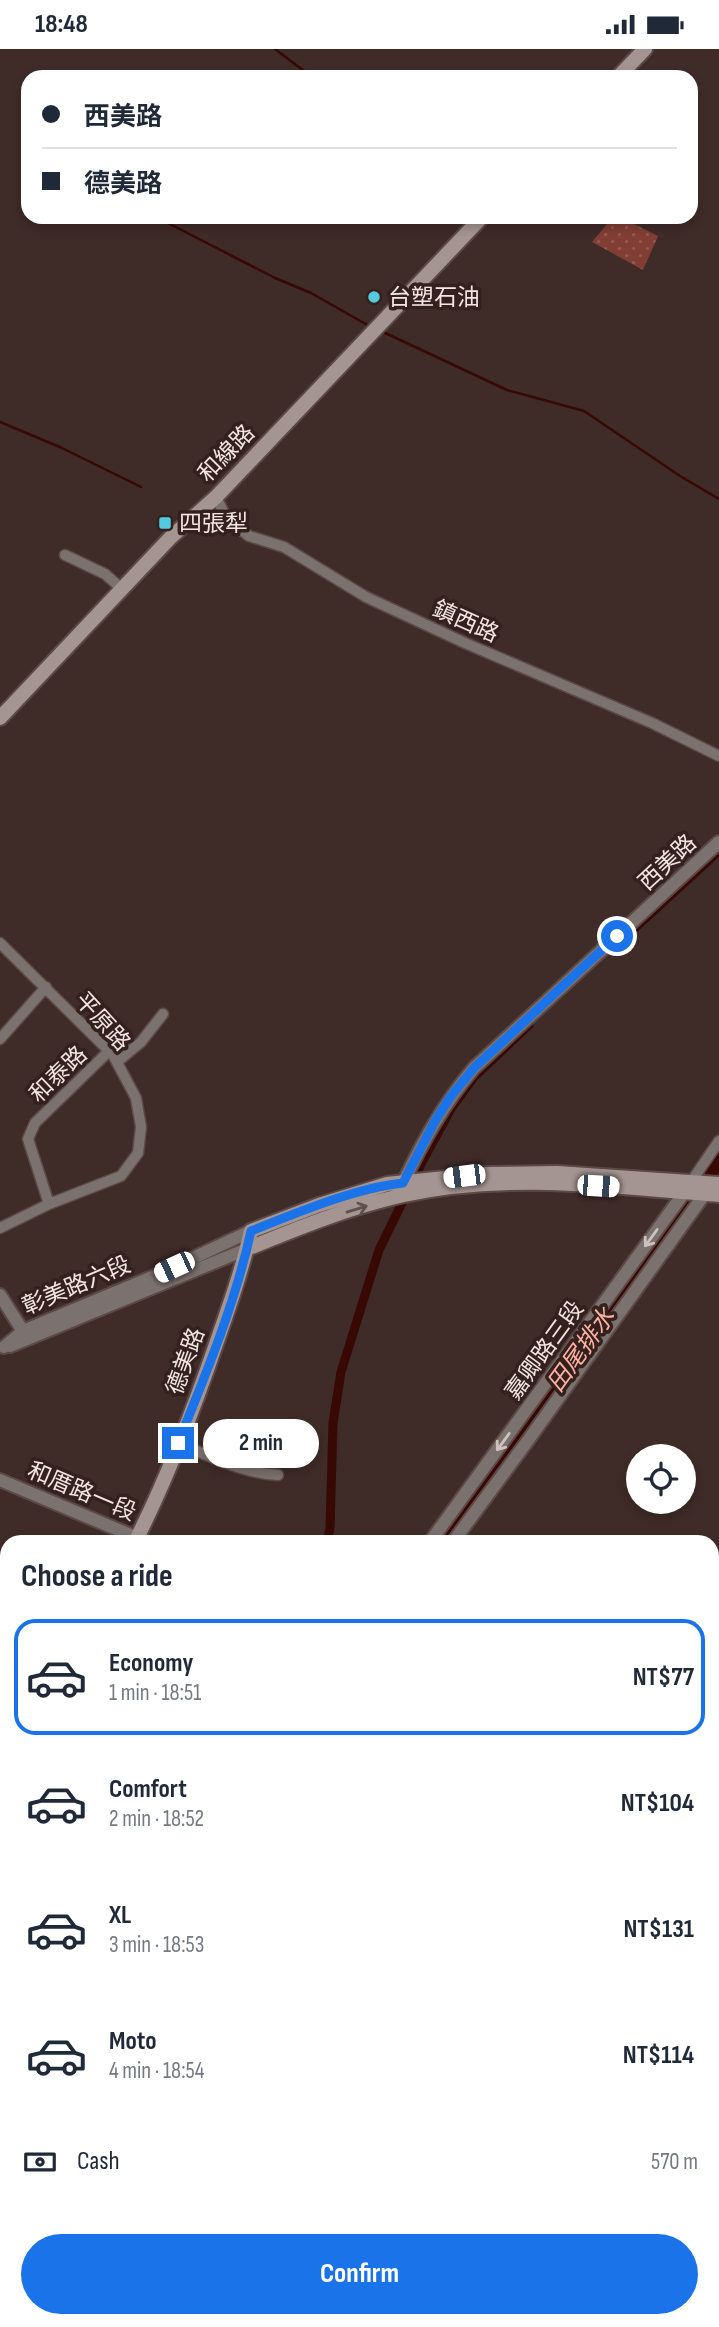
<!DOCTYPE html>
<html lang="en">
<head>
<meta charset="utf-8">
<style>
	body { margin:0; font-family:"Sofia Sans Condensed","Noto Sans TC",sans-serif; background:#f2f2f3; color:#1f2937; height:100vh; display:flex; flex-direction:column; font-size:26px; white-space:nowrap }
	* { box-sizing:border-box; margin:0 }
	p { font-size:23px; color:#747a83 }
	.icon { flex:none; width:38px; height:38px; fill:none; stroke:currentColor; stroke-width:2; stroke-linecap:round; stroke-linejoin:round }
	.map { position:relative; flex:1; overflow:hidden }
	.side { position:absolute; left:0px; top:1486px; width:719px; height:793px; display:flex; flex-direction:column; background:#fff; border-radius:21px 21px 0 0; box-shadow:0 4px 10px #0003 }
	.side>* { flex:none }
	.hud { position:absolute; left:21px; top:21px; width:677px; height:154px; border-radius:21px; box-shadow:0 4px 10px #0003; display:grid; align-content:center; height:154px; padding:0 21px; background:#fff }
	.fabs { position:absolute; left:626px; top:1395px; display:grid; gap:14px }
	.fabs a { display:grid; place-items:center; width:70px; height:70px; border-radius:50%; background:#fff; box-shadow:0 4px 10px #0003; font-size:35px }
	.end { position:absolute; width:32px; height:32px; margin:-16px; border:9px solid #1a73e8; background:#fff; box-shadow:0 0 0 4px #fff }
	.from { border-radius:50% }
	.bubble { position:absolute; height:49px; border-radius:24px; background:#fff; box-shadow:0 4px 10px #0003; font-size:23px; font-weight:700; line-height:49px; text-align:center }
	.car { position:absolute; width:21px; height:42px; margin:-21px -10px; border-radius:9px; box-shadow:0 0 5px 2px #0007; background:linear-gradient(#fff 24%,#345 0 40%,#fff 0 76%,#345 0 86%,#fff 0) }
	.hud b { display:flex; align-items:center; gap:24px; height:66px; font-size:26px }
	.hud b+b { border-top:2px solid #e0e1e3 }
	.hud i { width:18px; height:18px; background:#1f2937 }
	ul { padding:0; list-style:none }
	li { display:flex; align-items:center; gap:21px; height:116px; margin:0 14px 10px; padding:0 7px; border:4px solid transparent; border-radius:21px }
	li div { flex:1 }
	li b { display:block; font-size:26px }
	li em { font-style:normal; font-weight:700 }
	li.current { border-color:#1a73e8 }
	li>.icon { width:63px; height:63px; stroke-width:1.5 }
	h2 { padding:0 21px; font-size:32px; line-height:84px }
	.pay { display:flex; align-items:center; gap:18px; height:77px; padding:0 21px; font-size:26px }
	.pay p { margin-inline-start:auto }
	.primary-button { display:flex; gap:14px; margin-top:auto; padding:14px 21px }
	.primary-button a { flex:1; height:80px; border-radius:42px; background:#1a73e8; color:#fff; font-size:28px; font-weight:700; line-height:80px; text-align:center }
	.status { display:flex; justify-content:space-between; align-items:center; height:49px; padding:0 35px; background:#fff; direction:ltr }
	.status svg { height:19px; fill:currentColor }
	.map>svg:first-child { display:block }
	.grass { fill:url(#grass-dots) }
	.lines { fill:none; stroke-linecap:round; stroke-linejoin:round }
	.stream { stroke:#380804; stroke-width:2.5 }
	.canal { stroke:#380804; stroke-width:9 }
	.river { stroke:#380804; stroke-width:16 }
	.minor-casing { stroke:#5c4946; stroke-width:13 }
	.tertiary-casing { stroke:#5c4946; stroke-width:16 }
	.secondary-casing { stroke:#5c4946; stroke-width:18 }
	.minor { stroke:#7b716f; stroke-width:10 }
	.tertiary { stroke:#7b716f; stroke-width:12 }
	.secondary { stroke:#a59592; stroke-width:14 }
	.oneway { stroke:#614f4c }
	.oneway2 { stroke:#cec2c0 }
	.route { stroke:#1a73e8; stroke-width:9 }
	.poi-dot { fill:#54cade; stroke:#34211e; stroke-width:2.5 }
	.labels { text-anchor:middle; stroke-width:7; stroke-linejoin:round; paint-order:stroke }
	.poi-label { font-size:23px; fill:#f2e5e3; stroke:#34211e; text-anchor:start }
	.street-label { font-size:23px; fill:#f2e5e3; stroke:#34211e }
	.water-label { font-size:24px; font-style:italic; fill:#ffb1a3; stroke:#34211e }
</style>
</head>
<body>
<div class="status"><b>18:48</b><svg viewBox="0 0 49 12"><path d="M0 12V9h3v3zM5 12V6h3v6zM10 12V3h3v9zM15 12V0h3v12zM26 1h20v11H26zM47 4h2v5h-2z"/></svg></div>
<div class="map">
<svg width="719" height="2278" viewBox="0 0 719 2278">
	<defs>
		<pattern id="grass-dots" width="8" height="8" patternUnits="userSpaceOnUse" patternTransform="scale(1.75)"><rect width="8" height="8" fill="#813e34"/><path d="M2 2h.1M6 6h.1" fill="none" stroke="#935a51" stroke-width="1.8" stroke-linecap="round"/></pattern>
	</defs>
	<rect width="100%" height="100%" fill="#3f2b28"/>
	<!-- grass -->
	<path class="grass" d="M613 168H620L658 187 643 221 592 193Z"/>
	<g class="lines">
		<!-- stream -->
		<path class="stream" d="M275 0 312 28
			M166 173 275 229 311 244 371 278
			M381 282 507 341 584 362 680 427 719 450
			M0 373 62 399 141 438"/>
		<!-- canal -->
		<path class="canal" d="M635 879 719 802
			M327 1493 330 1479 333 1374 341 1323 379 1201 422 1113 452 1058 474 1028 529 976
			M669 2272 682 2278
			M232 2278 233 2272"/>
		<!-- river -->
		<path class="river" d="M442 1493 580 1297 719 1110"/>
		<!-- minor casing -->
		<g class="minor-casing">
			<path id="minor" d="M216 448 227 470 249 487 284 498 366 548 465 594 652 674 719 707
				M65 506 105 525 122 540
				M0 894 113 1006 136 1049 141 1078 138 1104 121 1127 49 1155 0 1179
				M0 990 46 938
				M117 1013 141 993 163 965
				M691 1133 719 1092
				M49 1155 28 1090 35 1074 109 1002
				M178 1394C212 1408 242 1424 278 1426
				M0 1637 7 1641
				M0 1760 7 1766
				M0 1864 7 1868
				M0 1940 7 1943
				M712 1991 719 1989
				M0 2075 7 2070
				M98 2278 99 2272
				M239 2278 240 2272
				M388 2278 390 2272"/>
		</g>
		<!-- tertiary casing -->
		<g class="tertiary-casing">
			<path id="tertiary" d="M403 1141V1134C423 1092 444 1054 474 1019L719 793
				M0 1246 26 1287
				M10 1297 247 1200
				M4 1298 23 1282 150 1229 251 1182
				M0 1431 147 1493
				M430 1493 689 1137
				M453 1493 529 1390 709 1139
				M712 1775 717 1777 719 1786
				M637 2272 646 2278
				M658 2272 668 2278"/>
		</g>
		<!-- secondary casing -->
		<g class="secondary-casing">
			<path id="secondary" d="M618 28 645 0
				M0 669 171 488 216 448 482 168
				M247 1200C298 1179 350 1158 404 1146 507 1123 615 1138 719 1146
				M135 1493C167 1430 193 1362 216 1295 229 1258 242 1221 251 1182L319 1156 387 1135 484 1125 557 1124 719 1135
				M0 1716 7 1707"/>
		</g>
		<!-- minor -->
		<use href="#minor" class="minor"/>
		<!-- tertiary -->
		<use href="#tertiary" class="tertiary"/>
		<!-- secondary -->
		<use href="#secondary" class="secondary"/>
	</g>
	<!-- one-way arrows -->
	<defs><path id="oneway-shaft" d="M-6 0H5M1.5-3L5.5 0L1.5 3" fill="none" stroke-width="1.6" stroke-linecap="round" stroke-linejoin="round" transform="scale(1.75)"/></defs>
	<use class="oneway" href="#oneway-shaft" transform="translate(357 1160) rotate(-17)"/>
	<g class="oneway2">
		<use href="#oneway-shaft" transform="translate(651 1189) rotate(126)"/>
		<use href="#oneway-shaft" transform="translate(503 1393) rotate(126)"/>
	</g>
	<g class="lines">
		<!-- route -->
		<path class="route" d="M178 1394C206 1325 235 1255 251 1182 296 1164 355 1139 403 1134L435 1072 451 1047 474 1019 617 887"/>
	</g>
	<!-- markers -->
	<g class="poi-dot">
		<circle cx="374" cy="248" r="7"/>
		<rect x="158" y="467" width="14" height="14" rx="3.5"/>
	</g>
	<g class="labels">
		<!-- poi labels -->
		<g class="poi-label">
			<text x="388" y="256">台塑石油</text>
			<text x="179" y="482">四張犁</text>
		</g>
		<!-- street labels -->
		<g class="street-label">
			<text transform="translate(226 404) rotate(-46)" y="8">和線路</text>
			<text transform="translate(466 572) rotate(24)" y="8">鎮西路</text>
			<text transform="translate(667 813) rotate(-43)" y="8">西美路</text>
			<text transform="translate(103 972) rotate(48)" y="8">平原路</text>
			<text transform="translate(58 1025) rotate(-44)" y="8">和泰路</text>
			<text transform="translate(76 1236) rotate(-23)" y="8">彰美路六段</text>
			<text transform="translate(544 1301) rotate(-54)" y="8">嘉卿路三段</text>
			<text transform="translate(185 1312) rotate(-70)" y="8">德美路</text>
			<text transform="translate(82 1442) rotate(23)" y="8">和厝路一段</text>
		</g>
		<!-- water labels -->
		<g class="water-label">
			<text transform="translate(581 1301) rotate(-54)" y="8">田尾排水</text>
		</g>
	</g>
</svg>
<div class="fabs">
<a><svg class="icon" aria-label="locate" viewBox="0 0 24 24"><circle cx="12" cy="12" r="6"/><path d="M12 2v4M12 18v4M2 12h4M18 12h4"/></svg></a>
</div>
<i class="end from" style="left:617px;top:887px"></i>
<i class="end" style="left:178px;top:1394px"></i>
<div class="bubble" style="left:203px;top:1370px;width:116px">2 min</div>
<i class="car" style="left:464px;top:1127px;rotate:263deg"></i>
<i class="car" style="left:598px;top:1137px;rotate:94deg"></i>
<i class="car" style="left:174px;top:1218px;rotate:245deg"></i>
<div class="hud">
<b><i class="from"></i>西美路</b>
<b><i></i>德美路</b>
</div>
<section class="side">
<h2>Choose a ride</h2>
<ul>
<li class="current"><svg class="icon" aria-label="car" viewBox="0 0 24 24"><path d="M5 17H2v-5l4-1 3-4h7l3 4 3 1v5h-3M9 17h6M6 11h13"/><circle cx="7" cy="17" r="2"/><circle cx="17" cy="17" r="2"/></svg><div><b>Economy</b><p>1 min · 18:51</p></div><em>NT$77</em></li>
<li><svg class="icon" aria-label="car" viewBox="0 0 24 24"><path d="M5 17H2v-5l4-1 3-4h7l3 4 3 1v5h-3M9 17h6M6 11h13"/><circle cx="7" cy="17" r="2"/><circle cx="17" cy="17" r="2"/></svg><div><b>Comfort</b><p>2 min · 18:52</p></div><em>NT$104</em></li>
<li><svg class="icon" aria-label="car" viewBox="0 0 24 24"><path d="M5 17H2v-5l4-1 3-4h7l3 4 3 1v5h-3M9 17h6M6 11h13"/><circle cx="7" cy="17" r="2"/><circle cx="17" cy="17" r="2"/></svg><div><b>XL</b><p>3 min · 18:53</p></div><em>NT$131</em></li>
<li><svg class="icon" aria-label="car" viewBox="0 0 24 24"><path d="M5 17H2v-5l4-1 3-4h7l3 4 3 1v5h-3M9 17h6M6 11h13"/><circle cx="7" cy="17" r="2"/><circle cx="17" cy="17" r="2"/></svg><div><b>Moto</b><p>4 min · 18:54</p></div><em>NT$114</em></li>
</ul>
<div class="pay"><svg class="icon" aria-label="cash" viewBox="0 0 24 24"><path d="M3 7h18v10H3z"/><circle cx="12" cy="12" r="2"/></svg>Cash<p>570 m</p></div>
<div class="primary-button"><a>Confirm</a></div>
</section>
</div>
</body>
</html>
